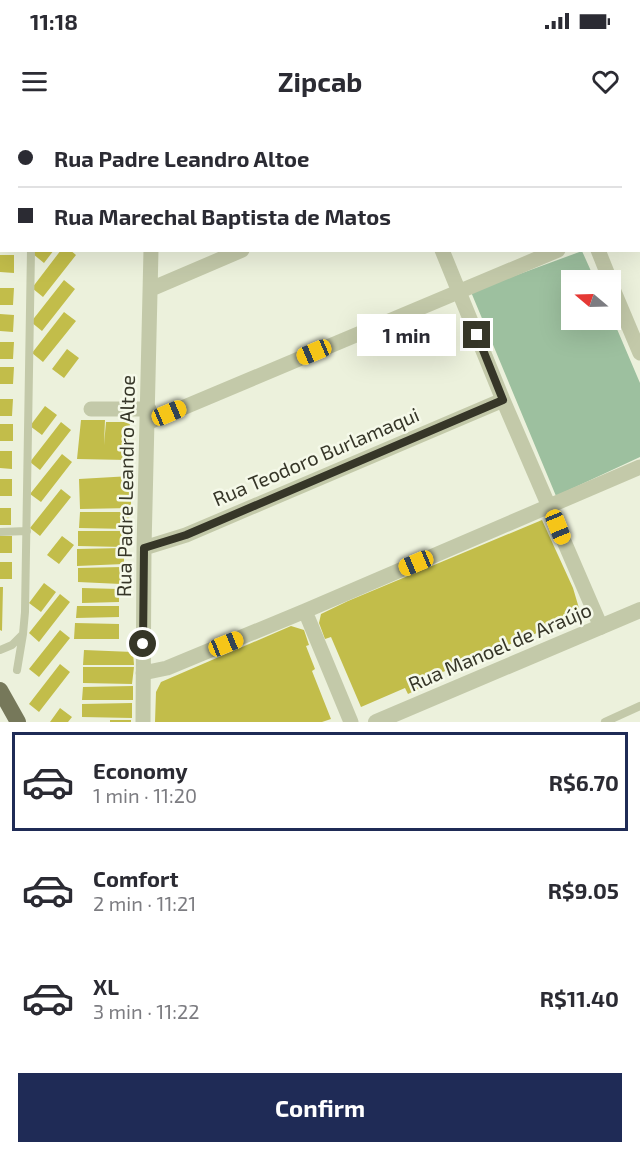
<!DOCTYPE html>
<html lang="en">
<head>
<meta charset="utf-8">
<style>
	body { margin:0; font-family:"Exo 2",sans-serif; background:#f2f2f3; color:#2b2b33; height:100vh; display:flex; flex-direction:column; font-size:22px; white-space:nowrap }
	* { box-sizing:border-box; margin:0 }
	p { font-size:20px; color:#7c7c81 }
	.icon { flex:none; width:33px; height:33px; fill:none; stroke:currentColor; stroke-width:2; stroke-linecap:round; stroke-linejoin:round }
	.map { position:relative; height:602px; overflow:hidden }
	.details { display:flex; flex-direction:column; background:#fff; flex:1 }
	.details>* { flex:none }
	.top-card { position:absolute; left:0px; top:0px; width:640px; height:132px; box-shadow:0 6px 24px #0002; display:grid; align-content:center; height:132px; padding:0 18px; background:#fff }
	.needle { width:39px; rotate:289deg }
	.buttons { position:absolute; left:561px; top:150px; display:grid; gap:12px }
	.buttons a { display:grid; place-items:center; width:60px; height:60px; border-radius:0px; background:#fff; box-shadow:0 6px 24px #0002; font-size:30px }
	.end { position:absolute; width:27px; height:27px; margin:-14px; border:8px solid #363628; background:#fff; box-shadow:0 0 0 3px #fff }
	.from { border-radius:50% }
	.bubble { position:absolute; height:42px; border-radius:0px; background:#fff; box-shadow:0 6px 24px #0002; font-size:20px; font-weight:700; line-height:42px; text-align:center }
	.car { position:absolute; width:18px; height:36px; margin:-18px -9px; border-radius:8px; box-shadow:0 0 4px 2px #0007; background:linear-gradient(#f5c518 24%,#345 0 40%,#f5c518 0 76%,#345 0 86%,#f5c518 0) }
	.top-card b { display:flex; align-items:center; gap:21px; height:57px; font-size:22px }
	.top-card b+b { border-top:2px solid #e1e1e2 }
	.top-card i { width:15px; height:15px; background:#2b2b33 }
	ul { padding:10px 0 0; list-style:none }
	li { display:flex; align-items:center; gap:18px; height:99px; margin:0 12px 9px; padding:0 6px; border:3px solid transparent; border-radius:0px }
	li div { flex:1 }
	li b { display:block; font-size:22px }
	li em { font-style:normal; font-weight:700 }
	li.current { border-color:#1f2b56 }
	li>.icon { width:54px; height:54px; stroke-width:1.5 }
	.cta { display:flex; gap:12px; margin-top:auto; padding:12px 18px }
	.cta a { flex:1; height:69px; border-radius:0px; background:#1f2b56; color:#fff; font-size:24px; font-weight:700; line-height:69px; text-align:center }
	.status { display:flex; justify-content:space-between; align-items:center; height:42px; padding:0 30px; background:#fff; direction:ltr }
	.status svg { height:16px; fill:currentColor }
	header { display:flex; justify-content:space-between; align-items:center; height:78px; padding:0 18px; background:#fff; font-size:27px; font-weight:700 }
	.map>svg:first-child { display:block }
	.green { fill:#9dc09f }
	.building { fill:#c2bd4a }
	.lines { fill:none; stroke-linecap:round; stroke-linejoin:round }
	.service { stroke:#c3c9a9; stroke-width:8 }
	.minor { stroke:#c3c9a9; stroke-width:15 }
	.tertiary { stroke:#c3c9a9; stroke-width:16 }
	.primary { stroke:#76785a; stroke-width:16 }
	.route { stroke:#363628; stroke-width:8 }
	.labels { text-anchor:middle; stroke-width:5; stroke-linejoin:round; paint-order:stroke }
	.street-label { font-size:20px; fill:#363628; stroke:#f5f9e9 }
</style>
</head>
<body>
<div class="status"><b>11:18</b><svg viewBox="0 0 49 12"><path d="M0 12V9h3v3zM5 12V6h3v6zM10 12V3h3v9zM15 12V0h3v12zM26 1h20v11H26zM47 4h2v5h-2z"/></svg></div>
<header><svg class="icon" aria-label="menu" viewBox="0 0 24 24"><path d="M4 6h16M4 12h16M4 18h16"/></svg>Zipcab<svg class="icon" aria-label="heart" viewBox="0 0 24 24"><path d="M12 20l-8-8c-3-5 5-10 8-4 3-6 11-1 8 4z"/></svg></header>
<div class="map">
<svg width="640" height="602" viewBox="0 0 640 602">
	<rect width="100%" height="100%" fill="#ecf1dc"/>
	<!-- green -->
	<path class="green" d="M582 131 595 160H572V200H610L611 195 640 263V337L556 376 471 172Z"/>
	<!-- building -->
	<path class="building" d="M35 130H54L44 143 33 134Z
		M61 130H70L76 135 43 177 32 168Z
		M0 135H14V153L0 152Z
		M64 160 75 169 42 211 31 202Z
		M0 168H14L13 185H0Z
		M64 192 76 201 43 242 32 233Z
		M0 194 14 195 13 212 0 211Z
		M0 222H14L13 239H0Z
		M67 229 79 238 64 258 52 249Z
		M0 247H14L13 264H0Z
		M0 279H13L12 296H0Z
		M45 286 57 295 42 315 30 306Z
		M81 300H105L104 325 106 302H130L127 340 77 339Z
		M61 302 71 310 40 350 30 342Z
		M0 304H13V321H0Z
		M0 331H12V349L0 348Z
		M62 334 72 342 41 382 30 374Z
		M131 356V388L80 389 79 359Z
		M0 359H12V376H0Z
		M61 369 71 377 40 416 30 408Z
		M0 388H11V405H0Z
		M80 392H130L128 409 79 408Z
		M542 400 573 468 581 495V500L559 510 556 505 426 559 429 564 408 574 405 568 361 587 331 517 325 519 319 503 321 494 348 481Z
		M78 411H125L124 427 78 426Z
		M0 416H12V433H0Z
		M62 416 74 425 59 444 47 435Z
		M124 428V444L77 446V429Z
		M0 442H12V459H0Z
		M122 447 121 464 78 462V448Z
		M44 463 56 472 41 492 29 483Z
		M0 467H3L2 511 0 510Z
		M82 468 119 469V482L82 483Z
		M60 474 70 482 39 522 29 513Z
		M77 486H119V497L76 498Z
		M75 503 119 504V519H74Z
		M291 506 304 510 309 525 306 526 315 549 312 551 331 599 322 602H155L156 572 161 562Z
		M60 510 70 518 39 557 29 549Z
		M84 530 133 532 134 545H83Z
		M60 544 70 552 39 592 29 584Z
		M83 547H134L132 564 83 563Z
		M133 566V580H82L83 567Z
		M132 583V598L82 597V584Z
		M60 588 72 597 68 602H50Z
		M110 600H131V602H110Z"/>
	<g class="lines">
		<!-- service -->
		<path class="service" d="M34 2V0
			M0 74H2
			M0 412 27 411
			M0 530 12 525 23 514 25 492 31 130
			M17 550 23 514
			M605 602 640 586"/>
		<!-- minor -->
		<path class="minor" d="M152 0V2
			M234 2 238 0
			M541 2 545 0
			M639 95H640
			M442 130 503 280 601 507
			M598 130 610 160
			M610 162 640 233
			M151 169 242 130
			M91 289H149
			M149 302 558 130
			M144 428 186 415 503 280
			M305 491 351 602
			M143 553 167 548 305 491 640 347
			M143 602 144 428 151 130"/>
		<!-- tertiary -->
		<path class="tertiary" d="M376 602 640 490"/>
		<!-- primary -->
		<path class="primary" d="M0 570 18 602"/>
	</g>
	<g class="lines">
		<!-- route -->
		<path class="route" d="M143 524 144 428 186 415 503 280 477 215"/>
	</g>
	<g class="labels">
		<!-- street labels -->
		<g class="street-label">
			<text transform="translate(316 337) rotate(-23)" y="7">Rua Teodoro Burlamaqui</text>
			<text transform="translate(126 366) rotate(-89)" y="7">Rua Padre Leandro Altoe</text>
			<text transform="translate(500 527) rotate(-23)" y="7">Rua Manoel de Araújo</text>
		</g>
	</g>
</svg>
<div class="buttons">
<a><svg class="needle" viewBox="-14 -14 28 28"><path d="M0-13l5 13h-10z" fill="#e53935"/><path d="M0 13l5-13h-10z" fill="#7c7c81"/></svg></a>
</div>
<i class="end from" style="left:143px;top:524px"></i>
<i class="end" style="left:477px;top:215px"></i>
<div class="bubble" style="left:357px;top:194px;width:99px">1 min</div>
<i class="car" style="left:314px;top:232px;rotate:247deg"></i>
<i class="car" style="left:169px;top:293px;rotate:67deg"></i>
<i class="car" style="left:558px;top:407px;rotate:158deg"></i>
<i class="car" style="left:416px;top:443px;rotate:247deg"></i>
<i class="car" style="left:226px;top:524px;rotate:68deg"></i>
<div class="top-card">
<b><i class="from"></i>Rua Padre Leandro Altoe</b>
<b><i></i>Rua Marechal Baptista de Matos</b>
</div>
</div>
<section class="details">
<ul>
<li class="current"><svg class="icon" aria-label="car" viewBox="0 0 24 24"><path d="M5 17H2v-5l4-1 3-4h7l3 4 3 1v5h-3M9 17h6M6 11h13"/><circle cx="7" cy="17" r="2"/><circle cx="17" cy="17" r="2"/></svg><div><b>Economy</b><p>1 min · 11:20</p></div><em>R$6.70</em></li>
<li><svg class="icon" aria-label="car" viewBox="0 0 24 24"><path d="M5 17H2v-5l4-1 3-4h7l3 4 3 1v5h-3M9 17h6M6 11h13"/><circle cx="7" cy="17" r="2"/><circle cx="17" cy="17" r="2"/></svg><div><b>Comfort</b><p>2 min · 11:21</p></div><em>R$9.05</em></li>
<li><svg class="icon" aria-label="car" viewBox="0 0 24 24"><path d="M5 17H2v-5l4-1 3-4h7l3 4 3 1v5h-3M9 17h6M6 11h13"/><circle cx="7" cy="17" r="2"/><circle cx="17" cy="17" r="2"/></svg><div><b>XL</b><p>3 min · 11:22</p></div><em>R$11.40</em></li>
</ul>
<div class="cta"><a>Confirm</a></div>
</section>
</body>
</html>
